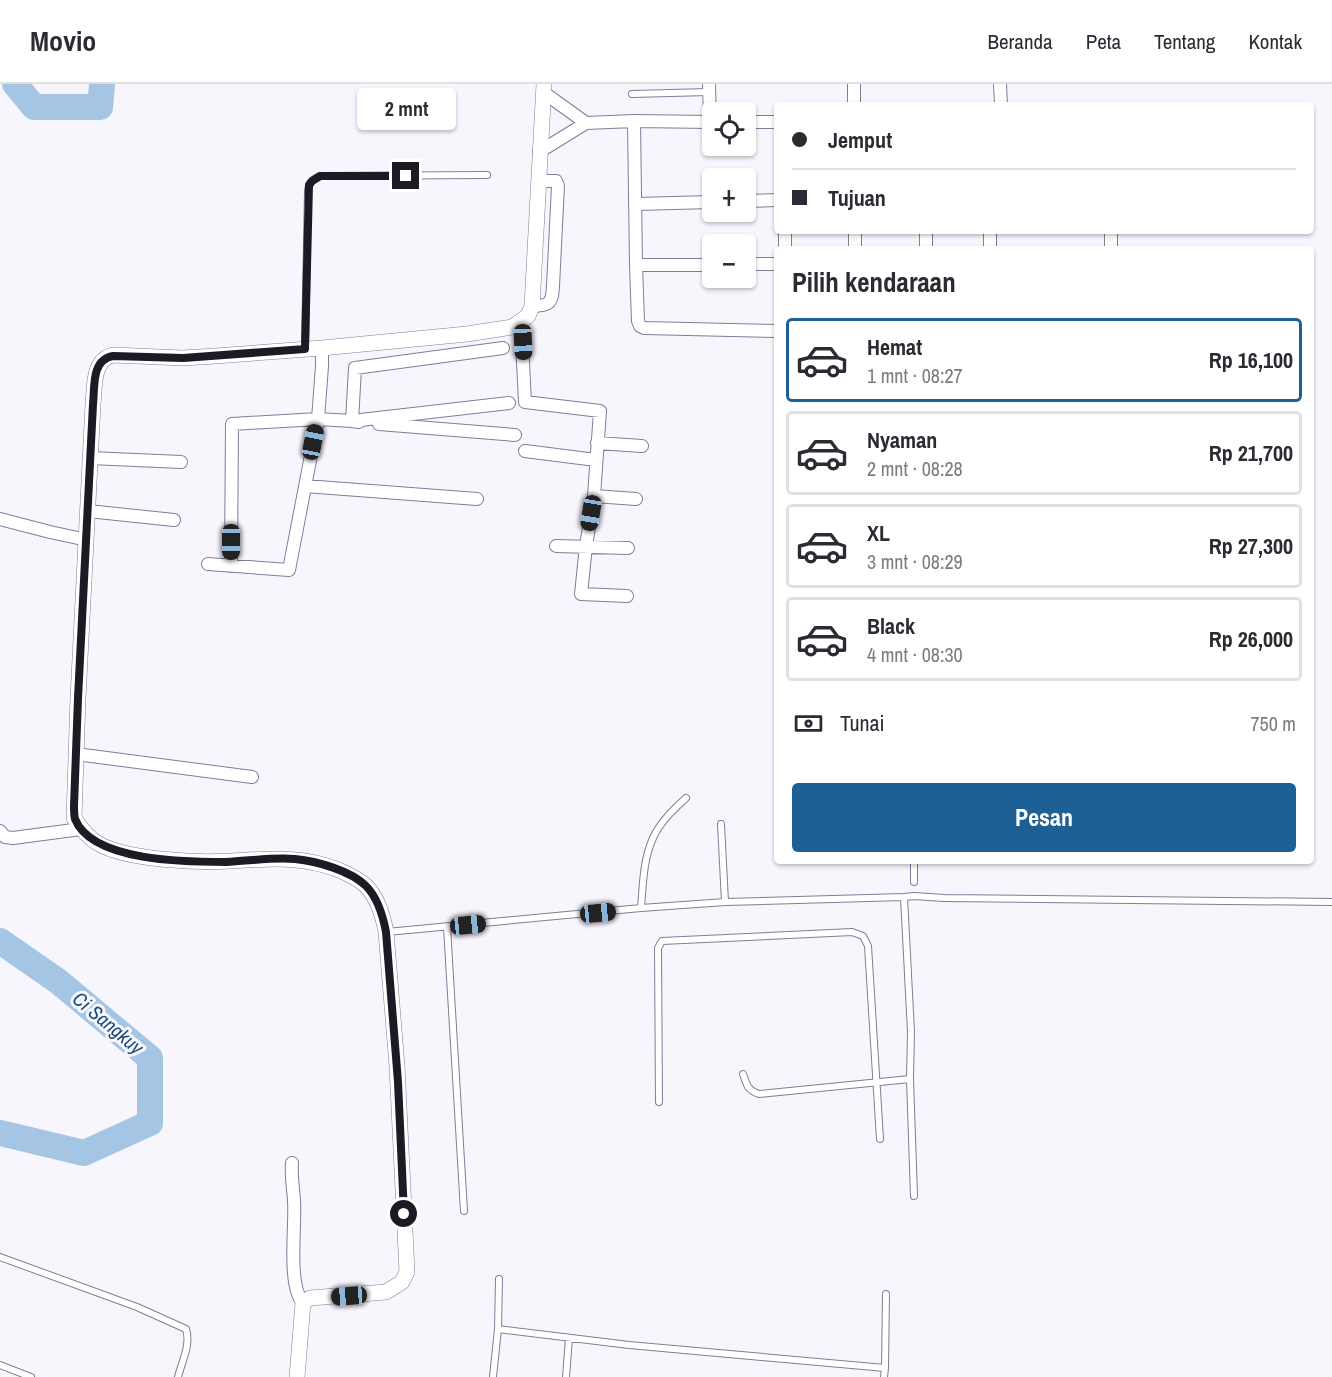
<!DOCTYPE html>
<html lang="id">
<head>
<meta charset="utf-8">
<style>
	body { margin:0; font-family:"Archivo Narrow",sans-serif; background:#f2f2f3; color:#2b2b33; height:100vh; display:flex; flex-direction:column; font-size:22px; white-space:nowrap }
	* { box-sizing:border-box; margin:0 }
	p { font-size:20px; color:#7c7c81 }
	.icon { flex:none; width:33px; height:33px; fill:none; stroke:currentColor; stroke-width:2; stroke-linecap:round; stroke-linejoin:round }
	.map { position:relative; flex:1; overflow:hidden }
	.details { position:absolute; left:774px; top:162px; width:540px; height:618px; display:flex; flex-direction:column; background:#fff; border-radius:6px; box-shadow:0 2px 4px #0004 }
	.details>* { flex:none }
	.hud { position:absolute; left:774px; top:18px; width:540px; height:132px; border-radius:6px; box-shadow:0 2px 4px #0004; display:grid; align-content:center; height:132px; padding:0 18px; background:#fff }
	.buttons { position:absolute; left:702px; top:18px; display:grid; gap:12px }
	.buttons a { display:grid; place-items:center; width:54px; height:54px; border-radius:6px; background:#fff; box-shadow:0 2px 4px #0004; font-size:30px }
	.end { position:absolute; width:27px; height:27px; margin:-14px; border:8px solid #1d1a26; background:#fff; box-shadow:0 0 0 3px #fff }
	.from { border-radius:50% }
	.bubble { position:absolute; height:42px; border-radius:6px; background:#fff; box-shadow:0 2px 4px #0004; font-size:20px; font-weight:700; line-height:42px; text-align:center }
	.car { position:absolute; width:18px; height:36px; margin:-18px -9px; border-radius:8px; box-shadow:0 0 4px 2px #0007; background:linear-gradient(#222 24%,#8ab4d8 0 40%,#222 0 76%,#8ab4d8 0 86%,#222 0) }
	.hud b { display:flex; align-items:center; gap:21px; height:57px; font-size:22px }
	.hud b+b { border-top:2px solid #e1e1e2 }
	.hud i { width:15px; height:15px; background:#2b2b33 }
	ul { padding:0; list-style:none }
	li { display:flex; align-items:center; gap:18px; height:84px; margin:0 12px 9px; padding:0 6px; border:3px solid #e1e1e2; border-radius:6px }
	li div { flex:1 }
	li b { display:block; font-size:22px }
	li em { font-style:normal; font-weight:700 }
	li.current { border-color:#1d6095 }
	li>.icon { width:54px; height:54px; stroke-width:1.5 }
	h2 { padding:0 18px; font-size:27px; line-height:72px }
	.pay { display:flex; align-items:center; gap:15px; height:66px; padding:0 18px; font-size:22px }
	.pay p { margin-inline-start:auto }
	.cta { display:flex; gap:12px; margin-top:auto; padding:12px 18px }
	.cta a { flex:1; height:69px; border-radius:6px; background:#1d6095; color:#fff; font-size:24px; font-weight:700; line-height:69px; text-align:center }
	header { display:flex; align-items:center; gap:36px; box-sizing:border-box; height:84px; padding:0 30px; background:#fff; border-bottom:2px solid #e1e1e2 }
	header strong { font-size:28px }
	nav { display:flex; gap:33px; margin-inline-start:auto; font-size:21px }
	.map>svg:first-child { display:block }
	.lines { fill:none; stroke-linecap:round; stroke-linejoin:round }
	.river { stroke:#a4c5e3; stroke-width:26 }
	.service-casing { stroke:#827c9a; stroke-width:8 }
	.minor-casing { stroke:#827c9a; stroke-width:14 }
	.tertiary-casing { stroke:#827c9a; stroke-width:16 }
	.service { stroke:#fff; stroke-width:6 }
	.minor { stroke:#fff; stroke-width:12 }
	.tertiary { stroke:#fff; stroke-width:15 }
	.route { stroke:#1d1a26; stroke-width:8 }
	.labels { text-anchor:middle; stroke-width:6; stroke-linejoin:round; paint-order:stroke }
	.water-label { font-size:20px; font-style:italic; fill:#1b4d74; stroke:#f8f6fd }
</style>
</head>
<body>
<header>
<strong>Movio</strong>
<nav><a>Beranda</a><a>Peta</a><a>Tentang</a><a>Kontak</a></nav>
</header>
<div class="map">
<svg width="1332" height="1293" viewBox="0 0 1332 1293">
	<rect width="100%" height="100%" fill="#f8f6fd"/>
	<g class="lines">
		<!-- river -->
		<path class="river" d="M15 0 34 23H100L102 0
			M0 857 59 898 150 974V1039L84 1069 0 1049"/>
		<!-- service casing -->
		<g class="service-casing">
			<path id="service" d="M632 10 709 8
				M305 264 308 107C309 98 312 96 320 92L487 91
				M721 740 725 818
				M914 777V798
				M904 813 914 812 944 814 1332 818
				M641 824C643 801 643 776 653 754 660 738 674 725 686 714
				M447 843 464 1127
				M387 848 641 824 725 818 904 813 911 948 910 995 914 1112
				M743 990C747 1001 747 1006 759 1010L910 995
				M659 1018 658 864 662 857 852 848 863 852 868 862 880 1055
				M0 1173 137 1223 186 1245C191 1261 182 1277 178 1293
				M498 1245 499 1195
				M0 1281 31 1293
				M885 1284 886 1210
				M493 1293 498 1245 629 1261 885 1284 884 1293
				M566 1293 569 1254"/>
		</g>
		<!-- minor casing -->
		<g class="minor-casing">
			<path id="minor" d="M709 0 710 38
				M854 0V21
				M1000 0 1001 21
				M543 8 586 39
				M634 37 636 181 638 237 640 242 644 244 777 247
				M746 38H777
				M539 68 586 39 634 37 712 38
				M746 117 777 116
				M636 120 712 118
				M990 147V165
				M1111 147V165
				M785 165V147
				M855 165V147
				M926 165V147
				M746 180H777
				M636 181H712
				M532 222C550 222 552 219 553 202L558 102 556 97H538
				M521 238 525 318 600 327 594 412 586 462 581 510 627 512
				M359 338 352 337 355 284 503 264
				M379 340 515 351
				M597 359 642 362
				M525 367 596 376
				M90 374 181 378
				M305 402 477 415
				M594 412 636 415
				M88 427 174 436
				M0 435 50 448 87 456
				M556 462 628 464
				M208 480 289 486 318 335 322 282V264
				M231 482 232 340 318 335 352 337 509 319
				M76 670 252 693
				M0 747 5 753 13 754 81 745
				M292 1079C291 1092 293 1103 294 1116 296 1142 287 1200 303 1219"/>
		</g>
		<!-- tertiary casing -->
		<g class="tertiary-casing">
			<path id="tertiary" d="M297 1293 303 1219 310 1214 386 1208 402 1198 407 1188 397 982 386 848C383 832 378 814 366 802 359 795 348 790 339 786 301 771 269 775 230 777 197 779 128 776 99 760 88 754 81 745 74 734L78 614 93 320C95 303 92 276 113 271L183 274 215 272 322 264 467 250 512 243 528 232 532 222 544 0"/>
		</g>
		<!-- service -->
		<use href="#service" class="service"/>
		<!-- minor -->
		<use href="#minor" class="minor"/>
		<!-- tertiary -->
		<use href="#tertiary" class="tertiary"/>
	</g>
	<g class="lines">
		<!-- route -->
		<path class="route" d="M404 1130 398 998 386 848C383 832 378 814 366 802 351 787 317 777 295 775 272 773 249 777 226 778 188 778 92 778 75 735 74 731 74 726 74 722L78 614 93 320C95 303 91 276 113 272L183 274 305 265 309 101 312 97 320 92H406"/>
	</g>
	<g class="labels">
		<!-- water labels -->
		<g class="water-label">
			<text transform="translate(108 939) rotate(40)" y="7">Ci Sangkuy</text>
		</g>
	</g>
</svg>
<div class="buttons">
<a><svg class="icon" aria-label="locate" viewBox="0 0 24 24"><circle cx="12" cy="12" r="6"/><path d="M12 2v4M12 18v4M2 12h4M18 12h4"/></svg></a>
<a>+</a>
<a>−</a>
</div>
<i class="end from" style="left:404px;top:1130px"></i>
<i class="end" style="left:406px;top:92px"></i>
<div class="bubble" style="left:357px;top:4px;width:99px">2 mnt</div>
<i class="car" style="left:523px;top:258px;rotate:178deg"></i>
<i class="car" style="left:313px;top:358px;rotate:11deg"></i>
<i class="car" style="left:591px;top:429px;rotate:189deg"></i>
<i class="car" style="left:231px;top:458px;rotate:180deg"></i>
<i class="car" style="left:598px;top:829px;rotate:84deg"></i>
<i class="car" style="left:468px;top:841px;rotate:84deg"></i>
<i class="car" style="left:349px;top:1212px;rotate:266deg"></i>
<div class="hud">
<b><i class="from"></i>Jemput</b>
<b><i></i>Tujuan</b>
</div>
<section class="details">
<h2>Pilih kendaraan</h2>
<ul>
<li class="current"><svg class="icon" aria-label="car" viewBox="0 0 24 24"><path d="M5 17H2v-5l4-1 3-4h7l3 4 3 1v5h-3M9 17h6M6 11h13"/><circle cx="7" cy="17" r="2"/><circle cx="17" cy="17" r="2"/></svg><div><b>Hemat</b><p>1 mnt · 08:27</p></div><em>Rp 16,100</em></li>
<li><svg class="icon" aria-label="car" viewBox="0 0 24 24"><path d="M5 17H2v-5l4-1 3-4h7l3 4 3 1v5h-3M9 17h6M6 11h13"/><circle cx="7" cy="17" r="2"/><circle cx="17" cy="17" r="2"/></svg><div><b>Nyaman</b><p>2 mnt · 08:28</p></div><em>Rp 21,700</em></li>
<li><svg class="icon" aria-label="car" viewBox="0 0 24 24"><path d="M5 17H2v-5l4-1 3-4h7l3 4 3 1v5h-3M9 17h6M6 11h13"/><circle cx="7" cy="17" r="2"/><circle cx="17" cy="17" r="2"/></svg><div><b>XL</b><p>3 mnt · 08:29</p></div><em>Rp 27,300</em></li>
<li><svg class="icon" aria-label="car" viewBox="0 0 24 24"><path d="M5 17H2v-5l4-1 3-4h7l3 4 3 1v5h-3M9 17h6M6 11h13"/><circle cx="7" cy="17" r="2"/><circle cx="17" cy="17" r="2"/></svg><div><b>Black</b><p>4 mnt · 08:30</p></div><em>Rp 26,000</em></li>
</ul>
<div class="pay"><svg class="icon" aria-label="cash" viewBox="0 0 24 24"><path d="M3 7h18v10H3z"/><circle cx="12" cy="12" r="2"/></svg>Tunai<p>750 m</p></div>
<div class="cta"><a>Pesan</a></div>
</section>
</div>
</body>
</html>
